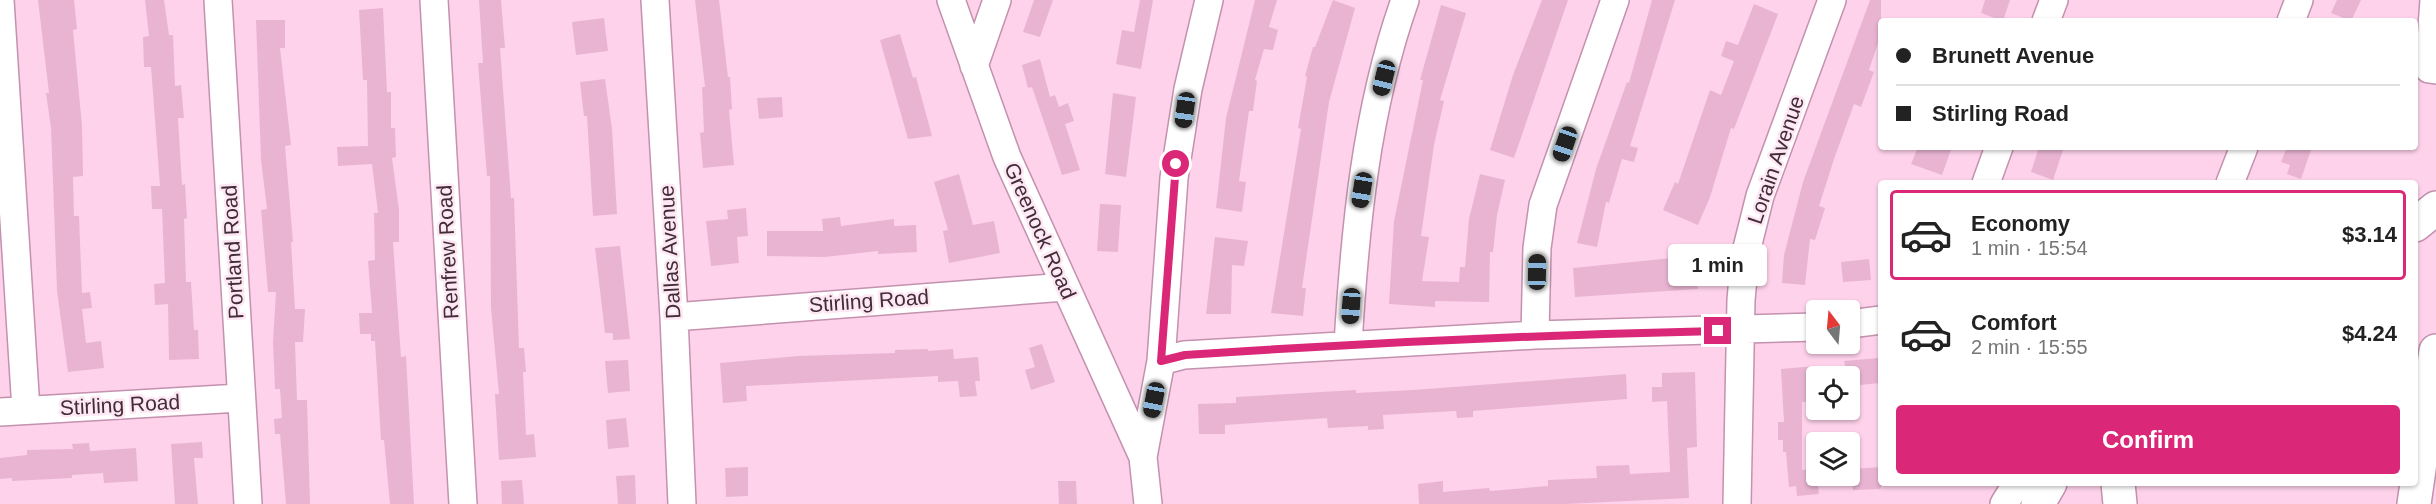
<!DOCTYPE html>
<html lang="en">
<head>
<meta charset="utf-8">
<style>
	body { margin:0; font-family:Helvetica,sans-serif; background:#f2f2f2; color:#222; height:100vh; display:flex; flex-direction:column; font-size:22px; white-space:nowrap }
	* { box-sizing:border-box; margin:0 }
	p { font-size:20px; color:#767676 }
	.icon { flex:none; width:33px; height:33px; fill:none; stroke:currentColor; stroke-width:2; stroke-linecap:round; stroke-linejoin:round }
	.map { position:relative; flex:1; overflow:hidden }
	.side { position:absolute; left:1878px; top:180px; width:540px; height:306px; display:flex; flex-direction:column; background:#fff; border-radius:6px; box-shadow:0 2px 4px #0004 }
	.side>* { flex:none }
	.hud { position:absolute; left:1878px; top:18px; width:540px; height:132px; border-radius:6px; box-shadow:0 2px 4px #0004; display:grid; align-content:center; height:132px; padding:0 18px; background:#fff }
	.needle { width:39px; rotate:344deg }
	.fabs { position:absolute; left:1806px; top:300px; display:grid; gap:12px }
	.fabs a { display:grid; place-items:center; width:54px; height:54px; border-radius:6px; background:#fff; box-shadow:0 2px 4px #0004; font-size:30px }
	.end { position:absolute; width:27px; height:27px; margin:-14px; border:8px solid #db2777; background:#fff; box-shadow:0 0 0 3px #fff }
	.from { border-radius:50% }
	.bubble { position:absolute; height:42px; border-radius:6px; background:#fff; box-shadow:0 2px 4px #0004; font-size:20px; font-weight:700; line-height:42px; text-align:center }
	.car { position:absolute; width:18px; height:36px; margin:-18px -9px; border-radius:8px; box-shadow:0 0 4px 2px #0007; background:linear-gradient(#222 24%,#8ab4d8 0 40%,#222 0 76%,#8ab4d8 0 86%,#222 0) }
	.hud b { display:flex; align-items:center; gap:21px; height:57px; font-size:22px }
	.hud b+b { border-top:2px solid #e0e0e0 }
	.hud i { width:15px; height:15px; background:#222 }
	ul { padding:10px 0 0; list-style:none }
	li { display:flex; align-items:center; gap:18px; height:90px; margin:0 12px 9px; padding:0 6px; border:3px solid transparent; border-radius:6px }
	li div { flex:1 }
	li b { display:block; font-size:22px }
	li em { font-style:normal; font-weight:700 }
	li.on { border-color:#db2777 }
	li>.icon { width:54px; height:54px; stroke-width:1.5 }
	.button { display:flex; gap:12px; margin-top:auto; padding:12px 18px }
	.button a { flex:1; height:69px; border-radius:6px; background:#db2777; color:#fff; font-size:24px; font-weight:700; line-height:69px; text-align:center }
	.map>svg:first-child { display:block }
	.building { fill:#e9b4d2 }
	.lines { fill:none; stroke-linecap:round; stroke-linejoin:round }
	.minor-casing { stroke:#c491ae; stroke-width:30 }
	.highway-casing { stroke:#c491ae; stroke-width:36 }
	.minor { stroke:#fff; stroke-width:27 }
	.highway { stroke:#fff; stroke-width:33 }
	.route { stroke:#db2777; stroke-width:8 }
	.labels { text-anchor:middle; stroke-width:5; stroke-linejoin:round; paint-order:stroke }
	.street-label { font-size:21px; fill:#412c38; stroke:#fde7f3 }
</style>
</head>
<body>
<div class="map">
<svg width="2436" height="504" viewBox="0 0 2436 504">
	<rect width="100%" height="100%" fill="#fed2eb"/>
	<!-- building -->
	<path class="building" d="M38 0H74L77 29 73 30 82 126 83 176 73 177 74 216H79L82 293 90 292 92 308 82 309 86 343 101 341 104 368 68 372 57 291 51 128 46 93H49Z
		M145 0H164L169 35H173L175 86 181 85 184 118H178L182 185 185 184 187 218 184 219 186 282H191L194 330H198L199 359 169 360 168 304 155 305 154 284 165 283 162 209H152L151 186H160L151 67H144L143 37 149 36Z
		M479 0H501L505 48H500L511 198H514L519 348H524L526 372H523L526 435 534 434 536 457 499 460 495 394H499L491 308 490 176H487L478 63H483Z
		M695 0H719L728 77H730L732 109 729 110 734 165 703 168 700 133 704 132 702 87H705Z
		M1034 0H1053L1040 37 1023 32Z
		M1140 0H1153L1141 69 1116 64 1122 30 1134 32Z
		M1255 0H1277L1269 27 1278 30 1273 50 1264 49 1255 80 1257 81 1253 111H1249L1239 181 1246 182 1242 212 1216 208 1226 118Z
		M1333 0 1355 8 1329 102 1302 288H1306L1303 316 1271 313 1301 129 1298 128 1307 77 1305 76 1313 47H1315Z
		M1542 0H1568L1514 158 1490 150 1513 75Z
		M1652 0H1675L1630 146 1638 148 1634 162 1622 159 1609 203 1606 202 1597 247 1577 243 1596 169 1627 82 1629 83Z
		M1870 0H1881V34L1869 70 1874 72 1861 107 1854 104 1834 159 1819 206 1825 208 1815 240 1810 239 1805 285 1782 283 1784 255 1803 182Z
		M1985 0H2010L2003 21 1981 13Z
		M2337 0H2361L2351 21 2331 13Z
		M1754 4 1778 14 1734 129 1731 128 1710 197 1698 225 1663 210 1675 182 1678 184 1710 90 1721 95 1734 61 1721 56 1726 41 1738 45Z
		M1441 5 1466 13 1440 100 1444 101 1434 145 1421 236 1429 237 1422 281 1459 282 1460 267H1465L1469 219 1480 174 1505 180 1497 215 1493 252H1490L1489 302 1435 301V307L1389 304 1394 221 1423 80H1420Z
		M383 8 387 92H391V128H395L396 157 392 158 399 210V242H393L401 357 406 356 414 504H390L384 440H381L375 341H371V334H360L359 313H372L368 261 375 260 374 213H378L372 164 338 166 337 147 368 146 367 80H363L359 10Z
		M604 18 608 51 576 55 572 22Z
		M256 20H285V48H280L291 145 285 146 293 242H291L295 309H305L303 342H295L297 400H307L310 504H286L280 434H275L274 419 282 418 280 389H275L273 342 276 292H268L261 210 267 209 261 160Z
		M900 34 913 78 916 77 932 136 908 139 880 40Z
		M1040 59 1050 97 1055 95 1059 107 1068 103 1074 121 1065 124 1080 170 1062 175 1032 87 1028 88 1022 65Z
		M605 79 612 129 617 214 593 216 587 116H584L580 82Z
		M1113 93 1136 97 1126 177 1105 174Z
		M782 97 783 117 759 119 757 98Z
		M1918 147H1952L1942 175 1911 164Z
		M2039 147H2064L2053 180 2031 172Z
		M2287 147H2312L2301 179 2287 174 2290 165 2281 162Z
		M959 174 973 225 994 221 1000 253 949 263 943 231 948 230 934 182Z
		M1100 204 1121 205 1118 252 1097 251Z
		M746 208 748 236 737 237 739 263 711 266 706 221 728 219 727 210Z
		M840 217 841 226 894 219V226L916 225 917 252 878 254V251L825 257 767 256V231H823L822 219Z
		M1215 237 1248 241 1244 266 1232 265 1231 314H1206Z
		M620 246 630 339 613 340V333H605L595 248Z
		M1682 257V265L1696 264 1698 289 1575 297 1573 268Z
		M1869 259 1871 280 1843 282 1841 262Z
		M1042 344 1055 382 1031 390 1025 370 1035 367 1029 348Z
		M928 349V351L953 349 954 359 978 357 980 381H975L977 396 960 397 958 381 938 382V376L746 386 747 401 723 403 720 363 798 356 895 353V350Z
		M1878 358 1880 383 1850 386 1844 361Z
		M628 360 630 391 608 393 605 361Z
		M1816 366V401L1802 402V470L1816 469 1819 494 1797 496 1796 486 1789 487 1786 452H1783V440H1778V422H1784L1781 369Z
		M1695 372 1697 447 1687 448 1689 498 1566 504H1419L1418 484 1443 481V492L1489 488 1490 491 1548 486V480L1597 478 1596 466 1629 465 1630 474 1670 472 1667 401 1652 402V387H1662V373Z
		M1626 374 1627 399 1473 411V417L1457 418 1456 411 1383 415 1384 429 1368 430V426L1328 428 1327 418 1225 425V434H1199L1198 404 1236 403V397L1356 390V393L1413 390Z
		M626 418 629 447 608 449 606 420Z
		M202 442 203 458H194L198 504H175L171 444Z
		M89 443 90 451 136 448 138 481 104 483 103 473 72 475V478L12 481V478L0 479V458L27 455V450L73 449 72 444Z
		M748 467V496L726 497 725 468Z
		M1881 467V489L1853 490 1851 469Z
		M635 475 636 504H618L616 476Z
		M522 480 524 504H502L501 481Z
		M1058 481H1076L1077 504H1059Z"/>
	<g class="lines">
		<!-- minor casing -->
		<g class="minor-casing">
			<path id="minor" d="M0 0 26 410
				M218 0 248 504
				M434 0 463 504
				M655 0 674 317 682 504
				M951 0 1007 157 1143 457
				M2434 0 2429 69 2436 70
				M2046 21 2054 0
				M2291 21 2299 0
				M974 66 997 0
				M1986 183 1999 147
				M2230 183 2244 147
				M674 317 1065 287
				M1850 324 1881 320
				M1535 335 1537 248 1543 205 1615 0
				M1348 344C1355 228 1366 110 1405 0
				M1161 361 1184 355 1535 335 1816 327
				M0 412 240 398
				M1148 504 1143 457 1161 361 1174 178 1188 89 1209 0
				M1737 504 1741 300 1745 256 1760 196 1832 0
				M2004 504 2017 483"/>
		</g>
		<!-- highway casing -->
		<g class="highway-casing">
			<path id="highway" d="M2415 225 2436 208
				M2118 483 2120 504
				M2038 504 2050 483
				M2414 504 2436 351"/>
		</g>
		<!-- minor -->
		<use href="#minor" class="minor"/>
		<!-- highway -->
		<use href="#highway" class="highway"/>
	</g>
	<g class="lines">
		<!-- route -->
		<path class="route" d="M1176 164 1161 361 1185 355C1362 343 1540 335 1718 331"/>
	</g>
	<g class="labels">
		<!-- street labels -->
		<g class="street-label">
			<text transform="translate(1776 160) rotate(-71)" y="7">Lorain Avenue</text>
			<text transform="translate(1040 231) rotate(66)" y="7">Greenock Road</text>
			<text transform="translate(233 252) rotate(-93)" y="7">Portland Road</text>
			<text transform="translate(448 252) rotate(-93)" y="7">Renfrew Road</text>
			<text transform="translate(670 252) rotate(-93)" y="7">Dallas Avenue</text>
			<text transform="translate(869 301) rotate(-4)" y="7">Stirling Road</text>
			<text transform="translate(120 405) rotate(-3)" y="7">Stirling Road</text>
		</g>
	</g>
</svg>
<div class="fabs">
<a><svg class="needle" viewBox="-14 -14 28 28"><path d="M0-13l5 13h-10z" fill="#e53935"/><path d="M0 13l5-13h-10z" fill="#767676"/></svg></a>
<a><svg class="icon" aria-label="locate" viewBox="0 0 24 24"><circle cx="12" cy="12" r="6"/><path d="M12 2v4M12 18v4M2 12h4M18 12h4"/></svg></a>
<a><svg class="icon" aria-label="layers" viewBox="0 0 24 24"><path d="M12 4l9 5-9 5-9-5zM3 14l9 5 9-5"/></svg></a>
</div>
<i class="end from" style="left:1176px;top:164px"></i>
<i class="end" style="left:1718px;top:331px"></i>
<div class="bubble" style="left:1668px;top:244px;width:99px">1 min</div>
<i class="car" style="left:1384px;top:78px;rotate:194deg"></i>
<i class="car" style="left:1185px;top:110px;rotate:188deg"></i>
<i class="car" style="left:1565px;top:144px;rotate:199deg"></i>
<i class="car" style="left:1362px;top:190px;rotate:189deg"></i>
<i class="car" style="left:1537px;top:272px;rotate:1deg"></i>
<i class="car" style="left:1351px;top:306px;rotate:184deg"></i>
<i class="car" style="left:1154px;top:400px;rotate:191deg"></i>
<div class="hud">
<b><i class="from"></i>Brunett Avenue</b>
<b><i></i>Stirling Road</b>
</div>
<section class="side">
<ul>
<li class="on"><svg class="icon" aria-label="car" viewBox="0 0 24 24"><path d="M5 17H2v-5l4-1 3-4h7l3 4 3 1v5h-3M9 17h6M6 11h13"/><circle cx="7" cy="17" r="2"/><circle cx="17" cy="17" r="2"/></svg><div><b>Economy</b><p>1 min · 15:54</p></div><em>$3.14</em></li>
<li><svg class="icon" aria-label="car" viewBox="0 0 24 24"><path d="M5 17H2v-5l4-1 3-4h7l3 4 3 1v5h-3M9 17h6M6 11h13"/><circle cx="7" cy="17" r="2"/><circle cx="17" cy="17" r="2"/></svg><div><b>Comfort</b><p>2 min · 15:55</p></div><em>$4.24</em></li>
</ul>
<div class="button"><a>Confirm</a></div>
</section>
</div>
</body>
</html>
